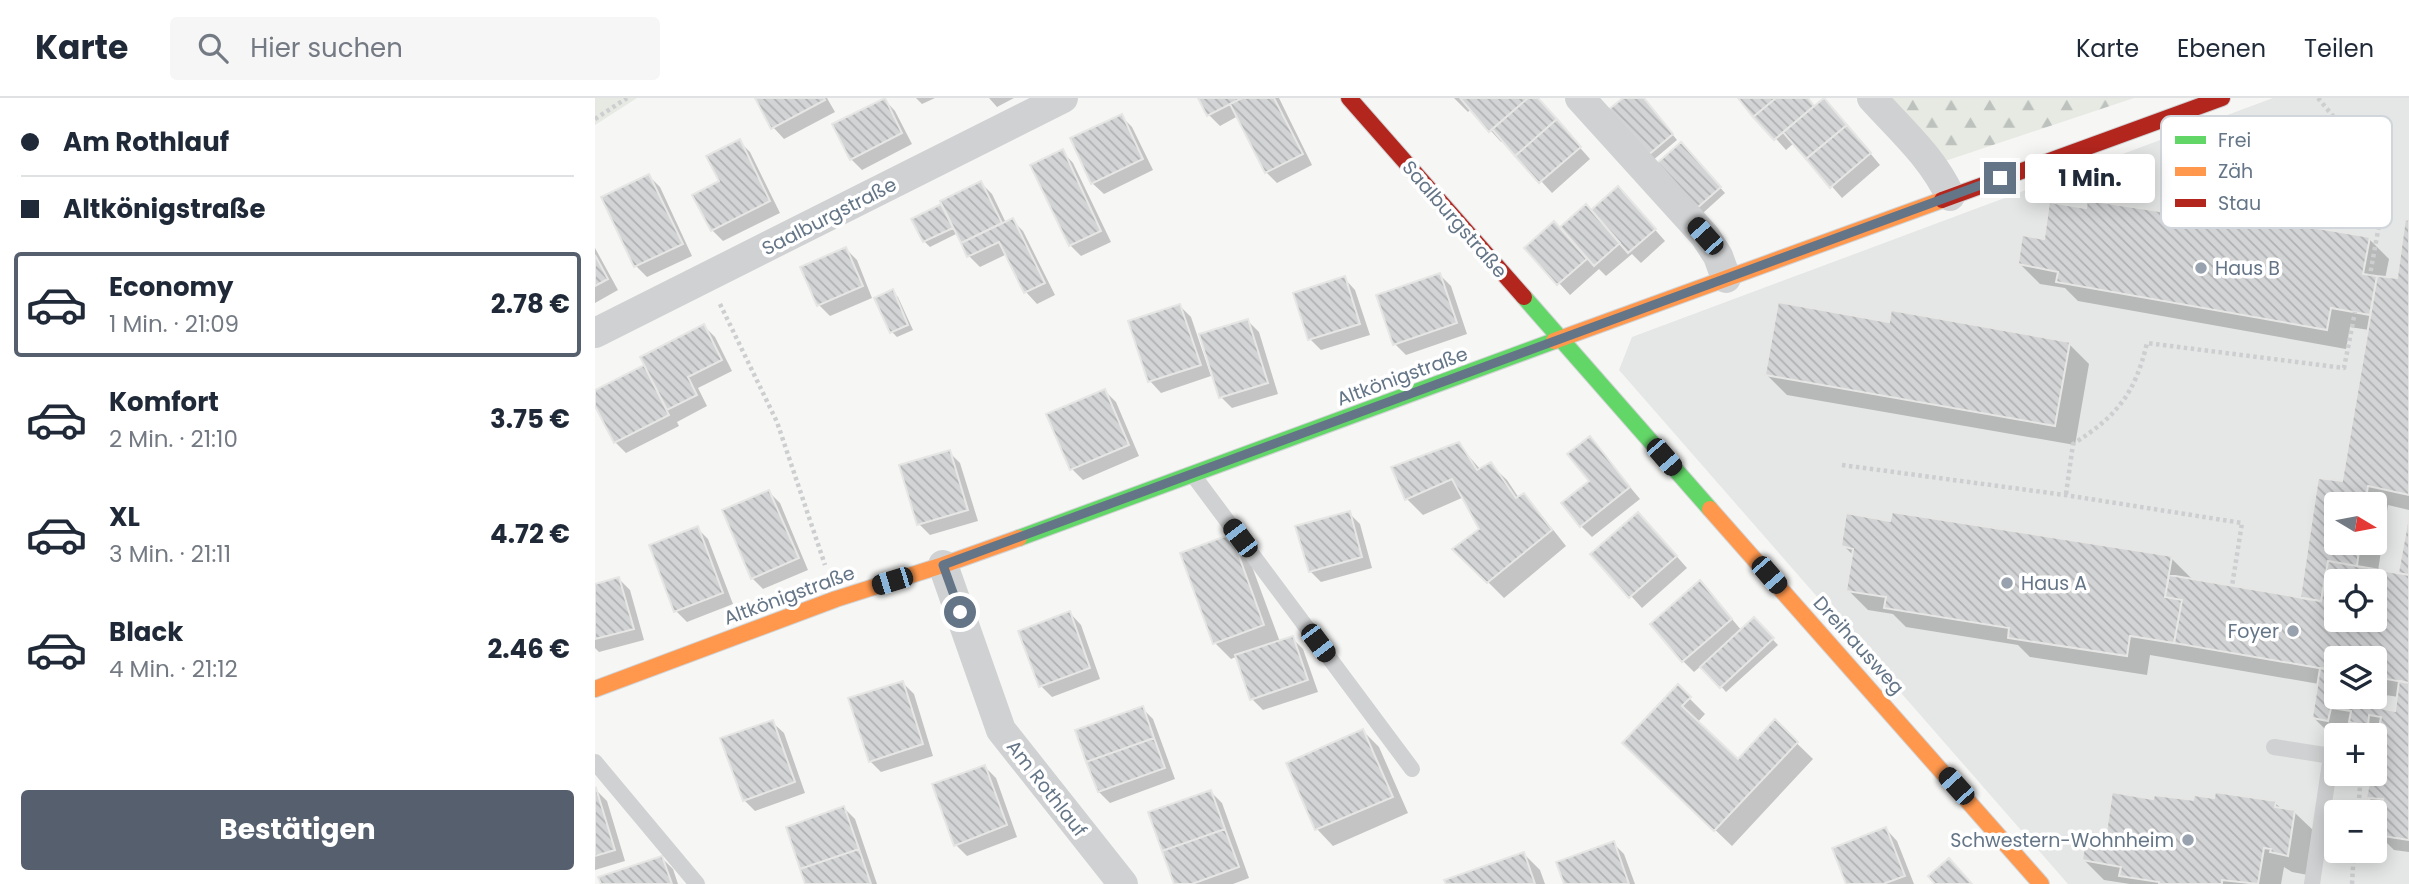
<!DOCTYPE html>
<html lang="de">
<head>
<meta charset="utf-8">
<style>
	body { margin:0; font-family:Poppins,sans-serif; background:#f6f6f7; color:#1f2937; height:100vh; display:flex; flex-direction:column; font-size:26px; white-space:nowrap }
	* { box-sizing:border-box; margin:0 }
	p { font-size:23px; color:#747a83 }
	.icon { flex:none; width:38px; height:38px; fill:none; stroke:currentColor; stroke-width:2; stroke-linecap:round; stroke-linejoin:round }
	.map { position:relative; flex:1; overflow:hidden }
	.details { display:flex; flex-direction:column; background:#fff; width:595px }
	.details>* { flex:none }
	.guide { display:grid; align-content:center; height:154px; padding:0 21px; background:#fff }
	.needle { width:46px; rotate:100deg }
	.buttons { position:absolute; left:1729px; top:394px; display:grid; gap:14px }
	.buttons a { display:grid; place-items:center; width:63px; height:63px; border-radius:7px; background:#fff; box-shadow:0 4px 18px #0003; font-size:35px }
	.end { position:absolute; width:32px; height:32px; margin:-16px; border:9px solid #647587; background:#fff; box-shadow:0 0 0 4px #fff }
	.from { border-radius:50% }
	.bubble { position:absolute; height:49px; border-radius:7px; background:#fff; box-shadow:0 4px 18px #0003; font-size:23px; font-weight:700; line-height:49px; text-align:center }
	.car { position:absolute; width:21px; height:42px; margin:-21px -10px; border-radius:9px; box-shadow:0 0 5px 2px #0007; background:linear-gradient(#222 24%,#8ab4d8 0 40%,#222 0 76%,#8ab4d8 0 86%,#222 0) }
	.guide b { display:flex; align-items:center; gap:24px; height:66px; font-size:26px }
	.guide b+b { border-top:2px solid #e0e1e3 }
	.guide i { width:18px; height:18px; background:#1f2937 }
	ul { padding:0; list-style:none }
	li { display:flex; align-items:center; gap:21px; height:105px; margin:0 14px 10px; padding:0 7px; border:4px solid transparent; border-radius:7px }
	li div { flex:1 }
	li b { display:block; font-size:26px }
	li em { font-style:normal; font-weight:700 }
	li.current { border-color:#555f6d }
	li>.icon { width:63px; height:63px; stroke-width:1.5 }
	.cta { display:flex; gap:14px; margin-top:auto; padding:14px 21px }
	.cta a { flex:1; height:80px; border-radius:7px; background:#555f6d; color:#fff; font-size:28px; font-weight:700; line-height:80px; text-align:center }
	header { display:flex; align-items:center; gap:42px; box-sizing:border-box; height:98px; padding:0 35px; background:#fff; border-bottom:2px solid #e0e1e3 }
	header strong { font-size:33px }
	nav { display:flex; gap:38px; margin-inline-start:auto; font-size:24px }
	.search { width:490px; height:63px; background:#f6f6f7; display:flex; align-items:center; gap:18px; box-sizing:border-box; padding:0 24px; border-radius:7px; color:#747a83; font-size:26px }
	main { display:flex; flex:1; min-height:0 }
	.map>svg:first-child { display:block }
	.built { fill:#e5e6e6; fill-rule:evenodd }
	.grass { fill:#e6eae3 }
	.forest { fill:url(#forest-firs) }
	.shadow { fill:#0003; fill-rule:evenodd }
	.building { fill:url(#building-back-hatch); stroke:#e6e6e5; stroke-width:2; fill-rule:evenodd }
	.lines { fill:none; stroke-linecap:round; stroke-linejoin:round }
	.fast-casing { stroke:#d1d3d5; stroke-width:18 }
	.slow-casing { stroke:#d1d3d5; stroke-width:18 }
	.jam-casing { stroke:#d1d3d5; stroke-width:18 }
	.path { stroke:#cdcecf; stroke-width:4.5; stroke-dasharray:3.5 3.5; stroke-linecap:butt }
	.lane { stroke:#d0d1d2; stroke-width:16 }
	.street { stroke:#d0d1d2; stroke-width:30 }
	.fast { stroke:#63d668; stroke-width:16 }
	.slow { stroke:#ff974d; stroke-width:16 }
	.jam { stroke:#b3261e; stroke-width:16 }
	.route { stroke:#647587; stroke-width:9 }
	.poi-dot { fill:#97a2ae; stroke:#fff; stroke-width:2.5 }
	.labels { text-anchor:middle; stroke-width:7; stroke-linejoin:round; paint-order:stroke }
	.street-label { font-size:19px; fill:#647587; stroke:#fff }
	.poi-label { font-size:19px; fill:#647587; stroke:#fff; text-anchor:start }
	.key { fill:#fff; stroke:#d0d6db; stroke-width:2 }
	.key-label { font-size:19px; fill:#647587 }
</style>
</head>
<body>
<header>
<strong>Karte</strong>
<div class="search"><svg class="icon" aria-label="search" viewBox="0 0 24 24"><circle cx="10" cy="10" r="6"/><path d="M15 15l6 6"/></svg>Hier suchen</div>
<nav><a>Karte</a><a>Ebenen</a><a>Teilen</a></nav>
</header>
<main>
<section class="details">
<div class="guide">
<b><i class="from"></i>Am Rothlauf</b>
<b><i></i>Altkönigstraße</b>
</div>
<ul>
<li class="current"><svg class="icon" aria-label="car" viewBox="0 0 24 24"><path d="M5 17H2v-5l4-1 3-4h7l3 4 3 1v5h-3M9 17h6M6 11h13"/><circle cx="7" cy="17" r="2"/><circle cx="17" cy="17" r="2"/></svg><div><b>Economy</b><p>1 Min. · 21:09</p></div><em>2.78 €</em></li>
<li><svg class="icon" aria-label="car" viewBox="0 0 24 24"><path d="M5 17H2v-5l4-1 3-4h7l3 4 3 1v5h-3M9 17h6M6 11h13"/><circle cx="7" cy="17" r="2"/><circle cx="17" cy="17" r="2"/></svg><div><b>Komfort</b><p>2 Min. · 21:10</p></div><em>3.75 €</em></li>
<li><svg class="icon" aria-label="car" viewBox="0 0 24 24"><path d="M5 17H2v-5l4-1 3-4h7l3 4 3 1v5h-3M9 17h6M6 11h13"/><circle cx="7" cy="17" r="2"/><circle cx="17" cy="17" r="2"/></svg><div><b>XL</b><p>3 Min. · 21:11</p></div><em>4.72 €</em></li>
<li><svg class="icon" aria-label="car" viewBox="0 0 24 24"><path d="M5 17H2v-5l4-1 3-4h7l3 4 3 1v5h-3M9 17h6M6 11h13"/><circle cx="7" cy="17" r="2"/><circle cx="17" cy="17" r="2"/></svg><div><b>Black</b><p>4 Min. · 21:12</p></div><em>2.46 €</em></li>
</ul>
<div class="cta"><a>Bestätigen</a></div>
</section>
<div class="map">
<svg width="1814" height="786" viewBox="0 0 1814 786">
	<defs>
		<pattern id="forest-firs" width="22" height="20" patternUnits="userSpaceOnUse" patternTransform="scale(1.75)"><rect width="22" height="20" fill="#e6eae3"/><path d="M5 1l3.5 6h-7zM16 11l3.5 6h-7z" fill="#bec2be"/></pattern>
		<pattern id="building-back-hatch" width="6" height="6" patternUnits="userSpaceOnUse" patternTransform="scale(1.75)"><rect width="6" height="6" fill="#d3d4d5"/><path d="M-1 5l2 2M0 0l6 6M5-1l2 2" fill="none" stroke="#afb1b2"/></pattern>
	</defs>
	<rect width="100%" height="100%" fill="#f6f6f5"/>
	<!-- built -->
	<path class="built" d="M1678 0H1814V786H1473L1024 272 1037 239ZM1741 406H1780V444H1741ZM1741 483H1780V522H1741ZM1741 560H1780V598H1741ZM1741 637H1780V676H1741ZM1741 714H1780V752H1741Z"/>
	<!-- grass -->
	<path class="grass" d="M0 0H42L0 27Z"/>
	<!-- forest -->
	<path class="forest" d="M1295 0H1539L1350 63Z"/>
	<!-- shadow -->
	<path class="shadow" d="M162 0H232L240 14 189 41 178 29Z
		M321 0H340L327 6Z
		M394 0H419L402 9Z
		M605 0H684L717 67 682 85 671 74 643 18 625 28 614 17Z
		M859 0H941L995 61 957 95 909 42 906 44 876 11 873 14Z
		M1031 0H1048L1082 42 1057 63Z
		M1145 0H1212L1220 10 1240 13 1285 67 1247 100 1199 45 1191 52Z
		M289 1 300 13 317 46 267 72 256 61Z
		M526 18 537 29 558 72 509 96 497 85Z
		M144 43 155 54 185 115 128 143 117 132Z
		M1086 46 1130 95 1108 115 1103 110Z
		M467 53 478 65 516 144 486 158 475 147Z
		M54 78 65 89 97 158 52 179 41 168Z
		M386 85 397 96 411 125 417 122 428 133 460 197 442 206 431 194 412 156 385 169 374 158 363 135 335 149 329 143 319 122 346 108 352 114Z
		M1034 102 1070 143 1046 165 1037 156 1011 178 1004 171 975 197 932 150 965 131 991 109 996 114Z
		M1492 112 1593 119 1774 141 1794 161 1790 181 1803 182 1814 124V412L1793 407 1783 473 1805 477 1814 425V754L1799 752 1783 736 1787 713 1773 699 1777 676H1780L1784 642 1780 641V637H1769L1758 626 1751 625 1749 637 1735 636 1718 619 1724 586 1555 557 1552 577 1435 559 1423 547 1311 529 1298 516 1273 512 1253 492 1259 458 1248 447 1576 460 1596 480 1595 483 1707 502 1748 384 1774 232 1755 229 1751 251 1483 203 1470 190 1445 186 1425 166 1450 143ZM1741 406H1780V444H1741ZM1741 483H1780V522H1741ZM1741 560H1780V598H1741ZM1790 597 1804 599 1801 615 1787 612Z
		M0 150 23 192 0 205Z
		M251 151 262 162 277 200 235 218 224 207Z
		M845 177 856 188 872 236 811 257 800 246Z
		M749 180 760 192 775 237 726 252 715 241Z
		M298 194 303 199 318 232 302 239 297 234Z
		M585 208 596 219 616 278 566 295 555 283Z
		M653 223 664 234 683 296 637 310 626 299Z
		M1295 226 1474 246 1494 266 1480 347 1192 297 1172 277Z
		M109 228 120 239 137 273 103 290 112 308 82 324 84 328 31 355 20 344 0 304V294L51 268Z
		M510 293 521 304 544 358 488 382 477 371Z
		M995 341 1045 401 997 439 986 428 996 384Z
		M863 346 886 372 895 366 912 382 924 400 928 398 944 414 971 448 909 500 860 451 886 431 869 399 828 417 812 401Z
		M354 354 365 365 383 423 335 437 324 426Z
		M174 394 185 405 213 472 168 491 157 480Z
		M754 415 765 426 777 470 726 484 715 473Z
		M1054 427 1092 470 1047 510 998 456Z
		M102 430 113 441 138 506 92 524 81 513Z
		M635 438 652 455 685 544 697 540 708 551 723 594 668 612 657 601 643 558 636 561 620 545Z
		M24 481 35 492 49 542 4 554 0 550V488Z
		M1116 496 1147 533 1159 522 1183 547 1131 594 1107 567 1099 574 1088 563Z
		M475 515 486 527 505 581 457 599 446 588 426 534Z
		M308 585 319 596 338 658 286 674 275 663Z
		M1083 589 1110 616 1102 625 1143 663 1180 624 1218 661 1137 748 1046 661Z
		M547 610 558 621 580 681 515 705 504 694Z
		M177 624 189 635 210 695 160 713 149 702Z
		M768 633 784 649 813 715 738 748 722 731 693 666Z
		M390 669 401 680 422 739 372 758 361 747Z
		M1 692 12 703 30 763 0 772Z
		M616 694 627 705 654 780 638 786H581Z
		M1620 702 1680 705 1688 712 1699 714 1720 734 1713 777 1697 774 1689 769 1686 786H1535L1509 782 1489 762 1512 737 1559 703 1599 704Z
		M249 710 260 721 282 786H212Z
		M1291 731 1302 743 1319 786H1253Z
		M1018 745 1029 756 1040 786H971Z
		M929 756 945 772 950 786H853Z
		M67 760 78 771 83 786H8Z"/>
	<!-- building -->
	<path class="building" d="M160 0H229L230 2 176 31Z
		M290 0 307 35 255 62 237 26Z
		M603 0H647L612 18Z
		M647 0H679L708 56 670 75 635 6Z
		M865 0H933L894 34Z
		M933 0H943L962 21 920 58 897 31Z
		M1028 0H1049L1078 36 1051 59 1013 12Z
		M1143 0H1181L1158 19Z
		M1181 0H1213L1219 8 1179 42 1158 19Z
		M1229 0 1252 27 1211 61 1188 34Z
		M527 16 548 61 496 86 475 40Z
		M962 21 986 49 944 85 920 58Z
		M1252 27 1276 55 1235 90 1211 61Z
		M145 41 175 103 116 133 97 97 124 83 111 58Z
		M1086 44 1126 89 1101 111 1061 66Z
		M468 51 506 133 474 148 435 67Z
		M54 76 88 146 39 169 6 99Z
		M386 83 407 125 366 145 345 103Z
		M1023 88 1061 131 1033 155 996 112Z
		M1492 102 1591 117 1593 108 1775 139 1768 176 1782 178 1775 217 1736 210 1732 232 1461 184 1463 174 1423 166 1427 137 1449 141 1454 104 1491 110Z
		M346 106 358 130 328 144 316 121Z
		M991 106 1025 145 999 168 965 129Z
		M418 120 450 185 429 195 404 144 372 159 366 145Z
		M1810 121 1814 122V397L1773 388 1770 406H1741V444H1765L1762 468 1733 463 1726 503 1705 500 1723 380 1747 383 1782 178 1802 180Z
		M959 123 992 161 962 187 929 150Z
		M251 149 268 188 222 208 205 169Z
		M0 157 13 181 0 188Z
		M845 175 862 225 798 247 781 197Z
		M750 178 765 226 713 242 698 195Z
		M298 191 313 227 295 235 279 200Z
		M1183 204 1294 224 1296 212 1475 244 1460 328 1170 277Z
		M585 206 606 267 553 284 533 223Z
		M653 221 673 285 624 300 604 236Z
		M109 226 127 262 93 279 102 297 72 312 45 259Z
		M49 267 74 317 19 345 0 308V292Z
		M510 291 534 347 475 372 451 316Z
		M995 338 1035 389 985 429 966 405 994 383 972 356Z
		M864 344 882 372 896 364 921 400 929 395 957 432 892 485 857 451 884 431 857 381 810 402 796 369Z
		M355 352 373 412 322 427 304 367Z
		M174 392 204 460 156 481 127 412Z
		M755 413 767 459 714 474 700 428Z
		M1043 414 1082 458 1034 500 995 456Z
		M1297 414 1577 458 1570 499 1587 502 1579 545 1535 538 1532 558 1413 540 1414 530 1289 510 1291 499 1251 493 1258 451 1246 448 1251 415 1295 423Z
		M1814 415V477L1803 475Z
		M103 428 128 495 79 514 54 447Z
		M636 436 669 527 618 546 585 455Z
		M1733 463 1814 477V585L1780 579V560H1741V573L1579 545 1587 502 1570 499 1574 477 1726 503ZM1741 483H1780V522H1741Z
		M24 479 39 531 0 541V486Z
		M1105 482 1137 521 1087 564 1055 526Z
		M475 513 495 570 444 589 423 533Z
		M1159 519 1179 540 1125 590 1105 569Z
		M698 538 713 582 655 602 640 557Z
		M1725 570 1741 573V598H1771L1770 607 1800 613 1804 583 1814 585V742L1781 737 1788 701 1771 700 1776 676H1780V653L1786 619 1774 617 1773 628 1754 624 1756 613 1736 610 1733 623 1717 620Z
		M308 583 328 646 274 664 253 600Z
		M1083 586 1096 599 1087 608 1143 661 1180 621 1203 644 1119 733 1027 645Z
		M548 608 559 640 491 664 480 632Z
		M178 622 200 684 148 703 125 640Z
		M768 631 798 699 720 732 691 665Z
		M559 640 570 670 503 694 491 664Z
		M390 667 412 727 359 748 337 686Z
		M1 690 20 752 0 758V691Z
		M616 692 630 731 567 753 553 714Z
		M1517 694 1558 701 1559 697 1598 702 1599 697 1619 700 1620 694 1681 703 1680 709 1700 712 1693 758 1675 754 1676 751 1669 750 1663 786 1627 782V786H1564V784L1524 778 1526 769 1487 762 1492 732 1511 735Z
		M249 708 264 751 205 771 191 729Z
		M1291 729 1310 778 1288 786H1251L1237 750Z
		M630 731 644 769 597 786H579L567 753Z
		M1019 743 1034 786H969L961 764Z
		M264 751 276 786H210L205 771Z
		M929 754 940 786H851L849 782Z
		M67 758 77 786H6L3 779Z
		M1354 760 1377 786H1340L1333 778Z"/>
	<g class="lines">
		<!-- fast casing -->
		<g class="fast-casing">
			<path id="fast" d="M929 199 1115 411
				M424 440 959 243"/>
		</g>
		<!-- slow casing -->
		<g class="slow-casing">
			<path id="slow" d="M959 243 1347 102
				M1115 411 1446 786
				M0 591 241 501 348 467 424 440"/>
		</g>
		<!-- jam casing -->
		<g class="jam-casing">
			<path id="jam" d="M754 0 929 199
				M1347 102 1627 0"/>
		</g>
		<!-- path -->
		<path class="path" d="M1723 0 1792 83 1775 177
			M0 21 32 0
			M125 206 182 324 230 467
			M1247 367 1470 397 1647 425 1637 488
			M1471 396 1478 346C1522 318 1540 296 1552 245L1749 270 1760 214
			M1763 714 1766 676
			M1757 786 1759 752"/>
		<!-- lane -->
		<path class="lane" d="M598 377 817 671
			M1679 649 1736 658 1717 786
			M1736 658 1739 636
			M0 664 102 786"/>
		<!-- street -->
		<path class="street" d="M985 0 1110 138 1123 158 1131 180
			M1277 0C1305 31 1338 60 1355 98
			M0 235 468 0
			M348 467 406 632 528 786"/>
		<!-- fast -->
		<use href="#fast" class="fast"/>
		<!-- slow -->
		<use href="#slow" class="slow"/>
		<!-- jam -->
		<use href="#jam" class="jam"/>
	</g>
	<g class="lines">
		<!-- route -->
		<path class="route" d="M365 514 348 467 1405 80"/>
	</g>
	<!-- markers -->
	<g class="poi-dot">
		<circle cx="1606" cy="170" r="7"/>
		<circle cx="1412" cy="485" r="7"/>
		<circle cx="1698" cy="533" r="7"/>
		<circle cx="1593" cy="742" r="7"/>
	</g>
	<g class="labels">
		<!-- street labels -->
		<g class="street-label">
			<text transform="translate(234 118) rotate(-27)" y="7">Saalburgstraße</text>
			<text transform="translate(860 121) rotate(49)" y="7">Saalburgstraße</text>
			<text transform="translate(807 278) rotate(-20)" y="7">Altkönigstraße</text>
			<text transform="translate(194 497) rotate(-20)" y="7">Altkönigstraße</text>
			<text transform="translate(1264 547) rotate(48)" y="7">Dreihausweg</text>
			<text transform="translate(452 690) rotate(52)" y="7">Am Rothlauf</text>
		</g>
		<!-- poi labels -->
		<g class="poi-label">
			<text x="1620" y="177">Haus B</text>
			<text x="1426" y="492">Haus A</text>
			<text x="1684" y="540" text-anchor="end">Foyer</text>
			<text x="1579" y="749" text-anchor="end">Schwestern-Wohnheim</text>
		</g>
	</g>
	<!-- legend -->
	<rect x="1566" y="18" width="231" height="112" rx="10" class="key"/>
	<rect x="1580" y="38" width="31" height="8" fill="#63d668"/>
	<rect x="1580" y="69" width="31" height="9" fill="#ff974d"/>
	<rect x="1580" y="101" width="31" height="8" fill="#b3261e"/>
	<g class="key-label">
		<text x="1623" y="49">Frei</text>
		<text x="1623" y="80">Zäh</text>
		<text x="1623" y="112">Stau</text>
	</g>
</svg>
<div class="buttons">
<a><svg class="needle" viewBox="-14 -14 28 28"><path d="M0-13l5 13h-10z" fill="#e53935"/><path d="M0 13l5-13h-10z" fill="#747a83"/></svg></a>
<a><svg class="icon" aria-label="locate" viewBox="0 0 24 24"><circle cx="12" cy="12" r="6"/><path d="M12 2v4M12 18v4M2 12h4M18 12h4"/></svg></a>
<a><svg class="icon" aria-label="layers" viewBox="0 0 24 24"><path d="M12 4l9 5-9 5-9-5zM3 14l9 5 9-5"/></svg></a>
<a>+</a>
<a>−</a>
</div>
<i class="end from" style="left:365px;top:514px"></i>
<i class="end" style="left:1405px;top:80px"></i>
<div class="bubble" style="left:1430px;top:56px;width:130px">1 Min.</div>
<i class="car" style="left:1110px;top:138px;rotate:318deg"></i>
<i class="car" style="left:1069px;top:359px;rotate:139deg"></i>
<i class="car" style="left:645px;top:440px;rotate:323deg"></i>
<i class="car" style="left:1174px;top:477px;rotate:139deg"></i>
<i class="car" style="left:297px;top:483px;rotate:253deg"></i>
<i class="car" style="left:723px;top:545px;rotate:143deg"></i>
<i class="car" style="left:1361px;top:688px;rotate:318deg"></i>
</div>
</main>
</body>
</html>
